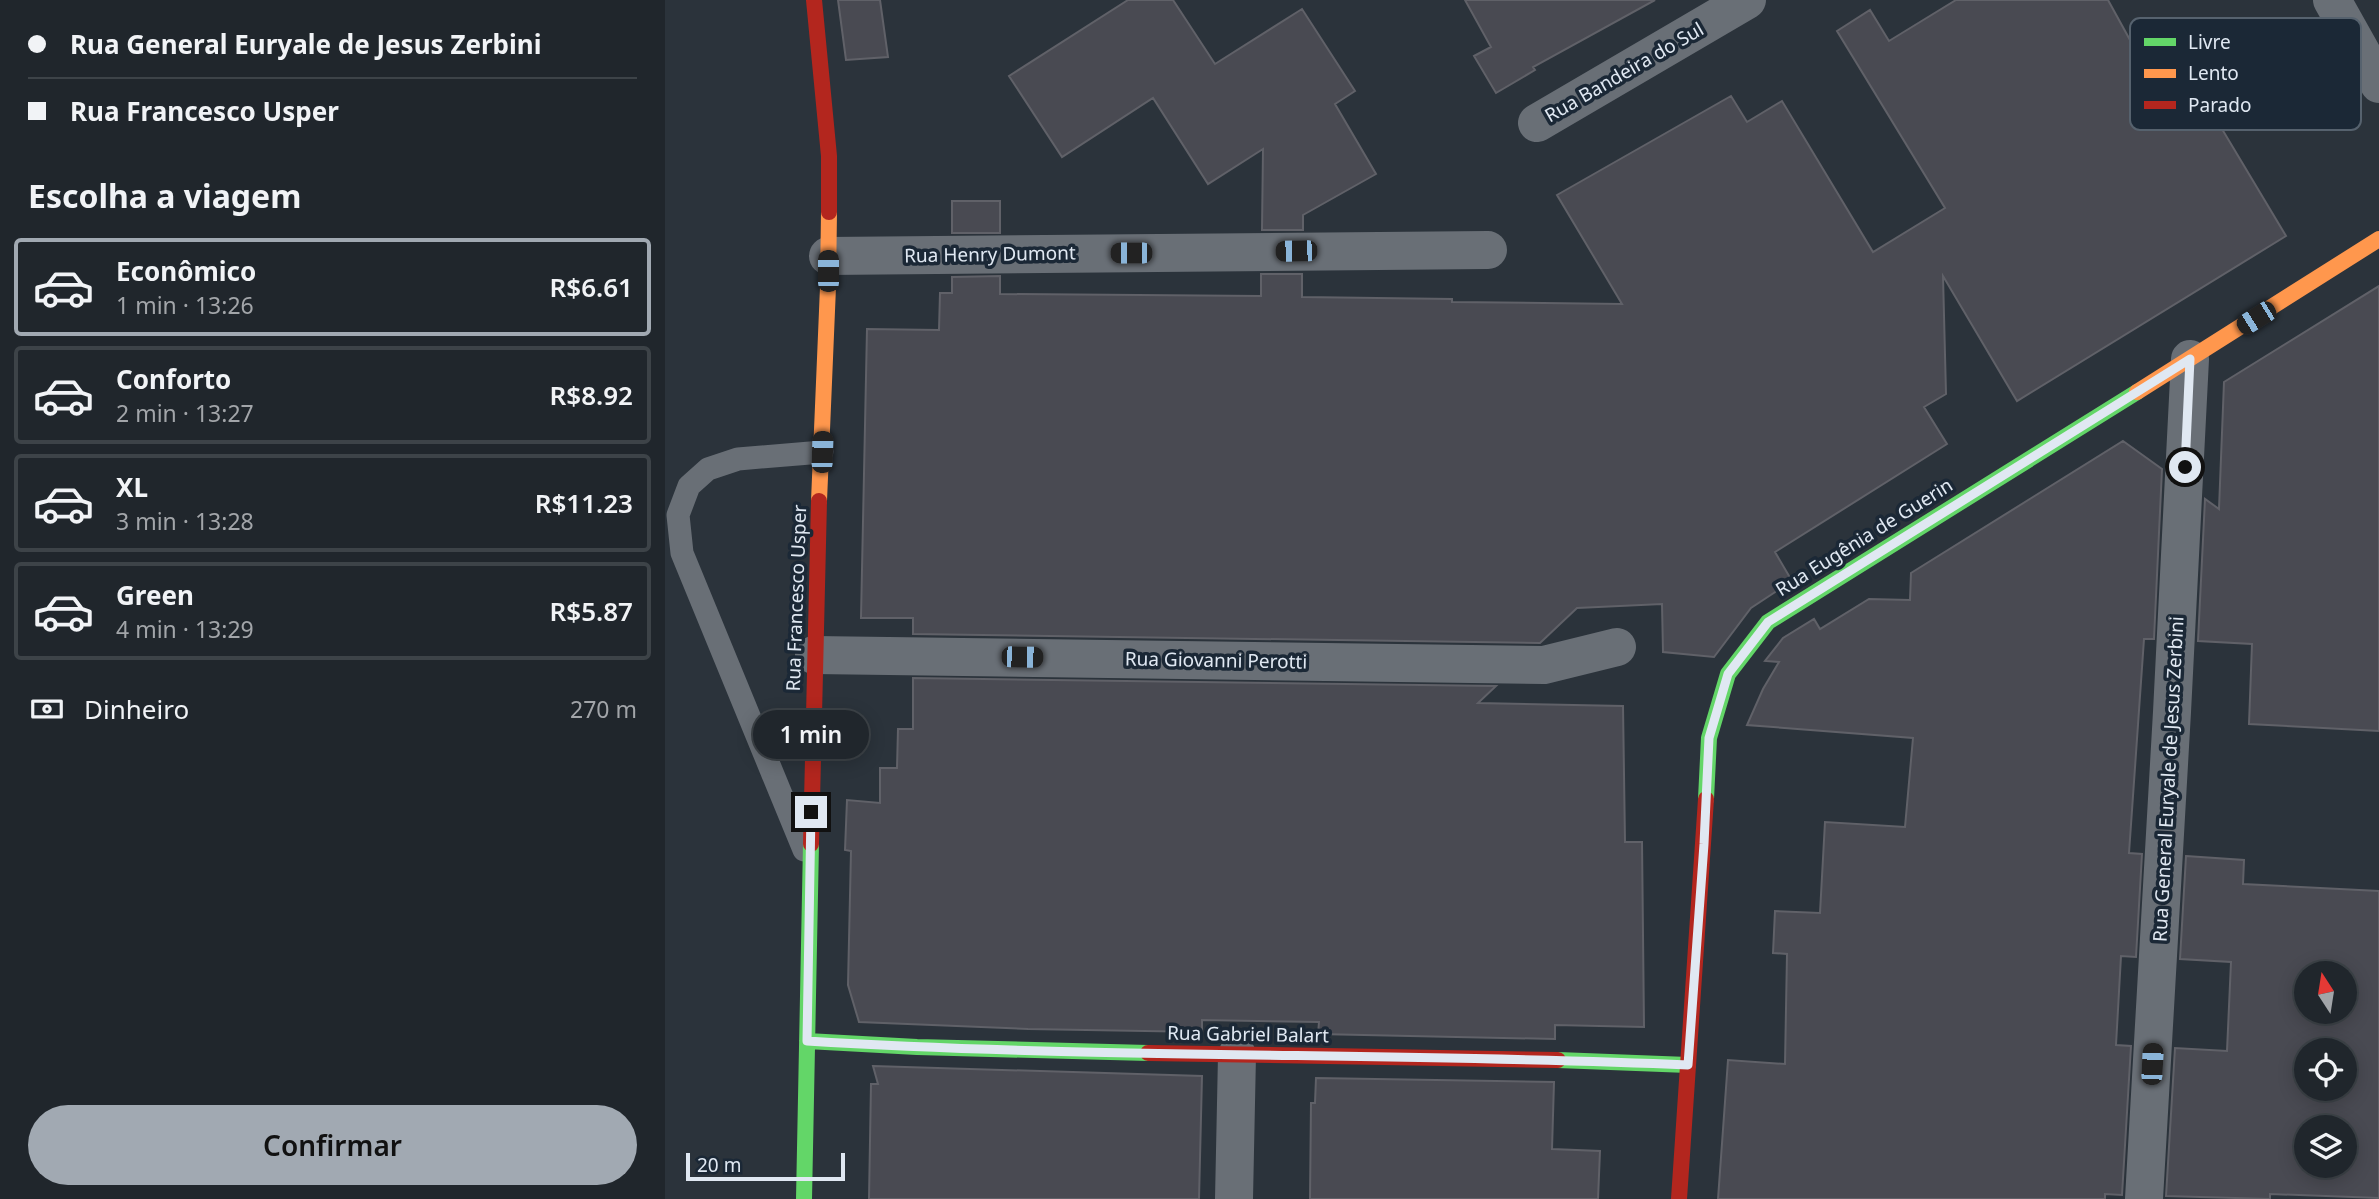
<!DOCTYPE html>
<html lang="pt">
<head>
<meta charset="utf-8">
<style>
	body { margin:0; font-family:"Noto Sans",sans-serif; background:#2d3238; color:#f1f3f6; height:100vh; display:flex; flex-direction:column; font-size:26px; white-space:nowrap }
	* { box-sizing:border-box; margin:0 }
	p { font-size:23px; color:#a2a5a9 }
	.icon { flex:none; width:38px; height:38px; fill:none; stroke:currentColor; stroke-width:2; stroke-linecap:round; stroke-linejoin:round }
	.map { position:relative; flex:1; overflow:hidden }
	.details { display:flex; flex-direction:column; background:#20262c; width:665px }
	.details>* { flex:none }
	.banner { display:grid; align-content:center; height:154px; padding:0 28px; background:#20262c }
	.needle { width:46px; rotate:348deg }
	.tools { position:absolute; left:1629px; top:961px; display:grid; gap:14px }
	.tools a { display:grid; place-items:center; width:63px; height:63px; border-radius:50%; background:#20262c; box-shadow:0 4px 18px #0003,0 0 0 2px #3d4348; font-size:35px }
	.scale { position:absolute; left:21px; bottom:18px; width:159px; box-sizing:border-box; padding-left:7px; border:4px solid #e0e8f2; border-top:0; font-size:19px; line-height:24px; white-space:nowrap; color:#e0e8f2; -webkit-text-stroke:5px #1b2836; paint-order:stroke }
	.end { position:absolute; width:32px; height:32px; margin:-16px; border:9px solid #e0e8f2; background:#111; box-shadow:0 0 0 4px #111 }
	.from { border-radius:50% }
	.bubble { position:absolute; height:49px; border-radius:24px; background:#20262c; box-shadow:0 4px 18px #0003,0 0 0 2px #3d4348; font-size:23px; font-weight:600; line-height:49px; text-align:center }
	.car { position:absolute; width:21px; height:42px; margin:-21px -10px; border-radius:9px; box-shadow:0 0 5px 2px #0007; background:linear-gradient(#222 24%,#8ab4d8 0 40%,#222 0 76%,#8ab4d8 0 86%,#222 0) }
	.banner b { display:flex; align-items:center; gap:24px; height:66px; font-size:26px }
	.banner b+b { border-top:2px solid #3d4348 }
	.banner i { width:18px; height:18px; background:#f1f3f6 }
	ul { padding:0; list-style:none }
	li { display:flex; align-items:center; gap:21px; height:98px; margin:0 14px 10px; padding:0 14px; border:4px solid #3d4348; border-radius:7px }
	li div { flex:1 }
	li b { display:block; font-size:26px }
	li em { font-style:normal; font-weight:600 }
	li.on { border-color:#a1a9b2 }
	li>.icon { width:63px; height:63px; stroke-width:1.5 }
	h2 { padding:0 28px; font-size:32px; line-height:84px }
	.pay { display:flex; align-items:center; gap:18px; height:77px; padding:0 28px; font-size:26px }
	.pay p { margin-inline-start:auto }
	.primary-button { display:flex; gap:14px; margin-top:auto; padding:14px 28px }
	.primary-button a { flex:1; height:80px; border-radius:42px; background:#a1a9b2; color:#111; font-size:28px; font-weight:600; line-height:80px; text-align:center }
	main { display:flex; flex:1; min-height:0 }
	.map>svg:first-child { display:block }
	.building { fill:#494a52; stroke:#606168; stroke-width:2; fill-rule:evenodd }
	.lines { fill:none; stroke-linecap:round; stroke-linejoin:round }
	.lane { stroke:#696f76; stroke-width:23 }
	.street { stroke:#696f76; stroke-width:38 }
	.fast { stroke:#63d668; stroke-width:16 }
	.slow { stroke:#ff974d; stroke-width:16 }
	.jam { stroke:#b3261e; stroke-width:16 }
	.route { stroke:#e0e8f2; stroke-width:9 }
	.labels { text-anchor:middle; stroke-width:7; stroke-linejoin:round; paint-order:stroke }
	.street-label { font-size:19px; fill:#e0e8f2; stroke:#1b2836 }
	.key { fill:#1b2836; stroke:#56626e; stroke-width:2 }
	.key-label { font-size:19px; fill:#e0e8f2 }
</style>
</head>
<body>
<main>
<section class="details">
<div class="banner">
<b><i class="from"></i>Rua General Euryale de Jesus Zerbini</b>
<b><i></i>Rua Francesco Usper</b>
</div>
<h2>Escolha a viagem</h2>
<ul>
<li class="on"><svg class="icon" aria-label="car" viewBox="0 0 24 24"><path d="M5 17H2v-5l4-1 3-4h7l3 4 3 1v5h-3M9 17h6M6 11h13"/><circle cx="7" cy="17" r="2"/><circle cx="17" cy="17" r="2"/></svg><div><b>Econômico</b><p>1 min · 13:26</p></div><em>R$6.61</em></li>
<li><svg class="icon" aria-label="car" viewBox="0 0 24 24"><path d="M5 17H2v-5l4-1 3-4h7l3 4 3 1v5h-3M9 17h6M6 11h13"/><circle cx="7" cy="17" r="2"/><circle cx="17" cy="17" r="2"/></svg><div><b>Conforto</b><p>2 min · 13:27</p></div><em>R$8.92</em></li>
<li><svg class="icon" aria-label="car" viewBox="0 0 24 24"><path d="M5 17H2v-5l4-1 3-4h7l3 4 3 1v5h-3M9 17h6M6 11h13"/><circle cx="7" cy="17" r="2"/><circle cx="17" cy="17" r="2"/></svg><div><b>XL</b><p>3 min · 13:28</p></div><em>R$11.23</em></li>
<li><svg class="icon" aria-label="car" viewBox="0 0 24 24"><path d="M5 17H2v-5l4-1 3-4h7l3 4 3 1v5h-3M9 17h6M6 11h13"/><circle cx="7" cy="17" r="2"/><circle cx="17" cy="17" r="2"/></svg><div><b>Green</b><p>4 min · 13:29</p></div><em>R$5.87</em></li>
</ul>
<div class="pay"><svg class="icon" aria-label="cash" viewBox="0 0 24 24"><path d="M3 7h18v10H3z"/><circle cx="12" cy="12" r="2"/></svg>Dinheiro<p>270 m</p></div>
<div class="primary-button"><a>Confirmar</a></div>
</section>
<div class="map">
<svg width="1714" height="1199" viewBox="0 0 1714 1199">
	<rect width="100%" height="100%" fill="#2b333b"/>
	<!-- building -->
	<path class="building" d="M173 0H215L223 57 181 60Z
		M463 0H508L550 64 637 9 690 91 670 104 711 174 638 215V230H597L598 149 543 184 488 98 397 157 344 76Z
		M800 0H990L868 67 870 70 831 93 809 56 826 47Z
		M1291 0H1443L1470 49 1499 32 1621 236 1352 401 1278 276 1281 394 1259 407 1282 444 1110 552 1127 581 1086 608 1049 657 998 652 997 604 912 608 875 643 248 634V618H196L202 329 274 330 275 293H287V277L335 276V294L596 296V274H637V297L787 299V302L957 304 892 195 1066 96 1082 122 1117 101 1208 252 1280 208 1172 31 1205 10 1224 41Z
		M287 201H335V233H287Z
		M1714 286V731L1584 724 1587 644 1533 641 1540 499 1554 509 1559 382Z
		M1458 441 1497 469 1489 639H1479L1464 853 1477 854 1471 957 1456 956 1451 1045 1466 1046 1457 1195 1440 1194V1199H1053L1063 1060 1120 1064 1122 954 1108 953 1110 911 1155 913 1160 822 1240 827 1248 738 1082 725 1098 689 1114 662 1100 661 1118 638 1149 619 1155 629 1204 599 1245 600 1246 573Z
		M248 678 831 686 813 703 958 706 960 842H977L979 1027 890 1025V1039L653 1034 654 1022 537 1020V1032L363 1029 194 1022 183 985 186 851 180 850 182 800 215 803V768H232L233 729H248Z
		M1521 856 1579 860 1578 884 1714 891V1198L1605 1194V1199L1501 1196 1510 1048 1562 1051 1566 962 1515 959ZM1642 973H1680V1012H1642ZM1642 1050H1680V1088H1642ZM1642 1127H1680V1166H1642Z
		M208 1066 537 1076 534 1199H204L206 1084H213Z
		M651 1078 889 1082 887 1149 935 1151 933 1199H645L646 1103H650Z"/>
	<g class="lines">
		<!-- lane -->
		<path class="lane" d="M139 850 17 553 13 515 24 486 43 469 73 459 157 452"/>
		<!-- street -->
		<path class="street" d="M1667 0 1714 84
			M872 123 1082 0
			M163 256 823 250
			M149 655 879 665 952 647
			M569 1199 572 1055
			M1479 1199 1507 712 1525 359"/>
		<!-- fast -->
		<path class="fast" d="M1041 799 1044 738 1063 674 1103 622 1472 392
			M142 1041 252 1047 483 1053
			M893 1060 1023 1065
			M139 1199 146 844"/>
		<!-- slow -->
		<path class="slow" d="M1472 392 1714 239
			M154 501 163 287 164 212"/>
		<!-- jam -->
		<path class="jam" d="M149 0 164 156V212
			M146 844 154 501
			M483 1053 893 1060
			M1014 1199 1041 799"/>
	</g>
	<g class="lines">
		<!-- route -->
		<path class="route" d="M146 812 142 1041C435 1059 730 1052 1023 1065L1039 844 1044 738 1063 674 1103 622 1525 359 1520 467"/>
	</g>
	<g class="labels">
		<!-- street labels -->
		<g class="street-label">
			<text transform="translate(959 72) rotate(-30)" y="7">Rua Bandeira do Sul</text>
			<text transform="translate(325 254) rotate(-1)" y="7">Rua Henry Dumont</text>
			<text transform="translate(1199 537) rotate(-32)" y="7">Rua Eugênia de Guerin</text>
			<text transform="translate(131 598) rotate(-88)" y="7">Rua Francesco Usper</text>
			<text transform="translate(551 660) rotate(1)" y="7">Rua Giovanni Perotti</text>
			<text transform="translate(1503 779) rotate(-87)" y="7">Rua General Euryale de Jesus Zerbini</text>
			<text transform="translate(583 1034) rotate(1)" y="7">Rua Gabriel Balart</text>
		</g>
	</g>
	<!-- legend -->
	<rect x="1465" y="18" width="231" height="112" rx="10" class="key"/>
	<rect x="1479" y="38" width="32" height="8" fill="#63d668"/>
	<rect x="1479" y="69" width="32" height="9" fill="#ff974d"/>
	<rect x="1479" y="101" width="32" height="8" fill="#b3261e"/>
	<g class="key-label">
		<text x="1523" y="49">Livre</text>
		<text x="1523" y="80">Lento</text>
		<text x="1523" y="112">Parado</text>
	</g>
</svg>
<div class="tools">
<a><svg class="needle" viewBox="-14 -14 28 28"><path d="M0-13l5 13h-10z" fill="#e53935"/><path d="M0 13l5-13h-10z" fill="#a2a5a9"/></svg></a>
<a><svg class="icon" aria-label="locate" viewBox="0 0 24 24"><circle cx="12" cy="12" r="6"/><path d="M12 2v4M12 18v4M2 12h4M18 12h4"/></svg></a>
<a><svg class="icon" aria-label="layers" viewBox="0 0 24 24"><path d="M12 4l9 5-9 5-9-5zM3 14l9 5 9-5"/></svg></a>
</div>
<div class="scale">20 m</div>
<i class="end from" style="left:1520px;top:467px"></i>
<i class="end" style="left:146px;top:812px"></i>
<div class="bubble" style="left:88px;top:710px;width:116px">1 min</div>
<i class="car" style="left:631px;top:251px;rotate:269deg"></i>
<i class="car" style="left:466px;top:253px;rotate:270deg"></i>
<i class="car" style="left:163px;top:271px;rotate:0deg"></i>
<i class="car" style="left:1591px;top:318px;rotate:238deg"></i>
<i class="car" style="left:157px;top:452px;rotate:2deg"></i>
<i class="car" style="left:357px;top:657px;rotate:91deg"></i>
<i class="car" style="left:1487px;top:1064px;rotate:3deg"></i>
</div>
</main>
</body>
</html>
